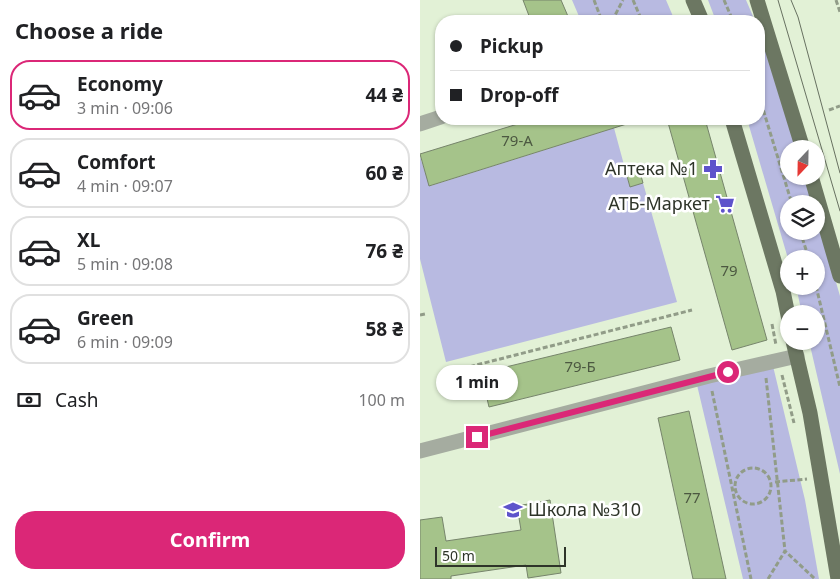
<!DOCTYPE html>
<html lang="en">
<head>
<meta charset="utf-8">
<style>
	body { margin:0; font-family:"Noto Sans",sans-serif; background:#f2f2f2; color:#202124; height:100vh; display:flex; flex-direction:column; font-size:19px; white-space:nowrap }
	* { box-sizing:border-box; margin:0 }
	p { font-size:16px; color:#757577 }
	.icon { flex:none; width:28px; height:28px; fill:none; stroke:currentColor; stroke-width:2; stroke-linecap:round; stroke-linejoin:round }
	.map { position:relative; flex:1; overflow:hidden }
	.sheet { display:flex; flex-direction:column; background:#fff; width:420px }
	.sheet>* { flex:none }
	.top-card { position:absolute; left:15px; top:15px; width:330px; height:110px; border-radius:20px; box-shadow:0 1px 4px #0004; display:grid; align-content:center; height:110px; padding:0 15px; background:#fff }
	.needle { width:32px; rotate:202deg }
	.fabs { position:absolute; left:360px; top:140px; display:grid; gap:10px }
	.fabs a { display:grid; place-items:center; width:45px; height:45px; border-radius:50%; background:#fff; box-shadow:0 1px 4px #0004; font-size:25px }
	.scale { position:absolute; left:15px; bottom:12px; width:131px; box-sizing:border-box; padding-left:5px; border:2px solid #2e3429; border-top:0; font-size:14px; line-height:18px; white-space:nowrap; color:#2e3429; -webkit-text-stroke:4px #fff; paint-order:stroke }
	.end { position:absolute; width:22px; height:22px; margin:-11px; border:6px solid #db2777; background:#fff; box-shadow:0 0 0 2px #fff }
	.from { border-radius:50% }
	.bubble { position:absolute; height:35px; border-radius:18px; background:#fff; box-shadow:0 1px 4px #0004; font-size:16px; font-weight:700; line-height:35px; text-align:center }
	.top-card b { display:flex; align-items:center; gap:18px; height:48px; font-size:19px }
	.top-card b+b { border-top:1px solid #e0e0e0 }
	.top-card i { width:12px; height:12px; background:#202124 }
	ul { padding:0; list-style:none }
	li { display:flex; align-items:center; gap:15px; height:70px; margin:0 10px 8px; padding:0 5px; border:2px solid #e0e0e0; border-radius:20px }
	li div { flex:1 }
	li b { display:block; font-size:19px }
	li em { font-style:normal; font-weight:700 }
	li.current { border-color:#db2777 }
	li>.icon { width:45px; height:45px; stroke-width:1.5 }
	h2 { padding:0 15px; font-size:22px; line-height:60px }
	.pay { display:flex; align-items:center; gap:12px; height:55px; padding:0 15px; font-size:19px }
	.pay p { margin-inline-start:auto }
	.primary-button { display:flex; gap:10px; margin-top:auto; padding:10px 15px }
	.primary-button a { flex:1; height:58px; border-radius:20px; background:#db2777; color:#fff; font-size:20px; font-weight:700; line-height:58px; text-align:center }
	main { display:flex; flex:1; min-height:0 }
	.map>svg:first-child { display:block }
	.green { fill:#b8bae1 }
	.building { fill:#a5c38a; stroke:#76846b }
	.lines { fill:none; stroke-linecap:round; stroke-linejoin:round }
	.path { stroke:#919c88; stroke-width:3; stroke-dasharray:5 2.5; stroke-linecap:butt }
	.minor { stroke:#a5aca0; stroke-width:15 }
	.major { stroke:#6c7762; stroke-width:15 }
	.tram { stroke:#677060; stroke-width:1 }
	.route { stroke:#db2777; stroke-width:6 }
	.labels { text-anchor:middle; stroke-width:5; stroke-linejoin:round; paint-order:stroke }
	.number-label { font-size:15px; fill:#4c5841 }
	.poi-label { font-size:18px; fill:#2e3429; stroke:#fff; text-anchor:end }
</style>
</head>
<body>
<main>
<section class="sheet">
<h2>Choose a ride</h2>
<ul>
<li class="current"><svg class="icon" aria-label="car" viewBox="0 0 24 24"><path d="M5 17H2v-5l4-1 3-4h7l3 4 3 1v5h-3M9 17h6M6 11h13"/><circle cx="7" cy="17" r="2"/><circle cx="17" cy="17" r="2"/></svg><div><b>Economy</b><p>3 min · 09:06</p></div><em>44 ₴</em></li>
<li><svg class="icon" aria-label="car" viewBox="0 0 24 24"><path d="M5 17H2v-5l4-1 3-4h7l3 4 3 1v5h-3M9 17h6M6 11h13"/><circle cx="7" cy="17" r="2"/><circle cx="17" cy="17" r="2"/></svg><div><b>Comfort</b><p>4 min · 09:07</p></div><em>60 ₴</em></li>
<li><svg class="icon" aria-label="car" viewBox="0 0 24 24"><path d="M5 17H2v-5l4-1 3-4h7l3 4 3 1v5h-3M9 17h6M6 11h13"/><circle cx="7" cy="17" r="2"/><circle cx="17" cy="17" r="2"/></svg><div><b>XL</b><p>5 min · 09:08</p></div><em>76 ₴</em></li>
<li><svg class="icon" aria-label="car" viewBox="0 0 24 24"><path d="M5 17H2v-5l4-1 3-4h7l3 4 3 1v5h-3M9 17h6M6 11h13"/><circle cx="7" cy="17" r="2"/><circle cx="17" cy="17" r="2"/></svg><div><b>Green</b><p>6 min · 09:09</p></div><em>58 ₴</em></li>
</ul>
<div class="pay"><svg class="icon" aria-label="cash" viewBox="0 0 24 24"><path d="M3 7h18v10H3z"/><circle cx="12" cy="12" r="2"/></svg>Cash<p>100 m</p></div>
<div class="primary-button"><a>Confirm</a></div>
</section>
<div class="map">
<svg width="420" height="579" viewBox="0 0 420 579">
	<rect width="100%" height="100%" fill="#e2f1d6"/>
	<!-- green -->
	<path class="green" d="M152 0H246L255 21H161Z
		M288 0H326L335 21H296Z
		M339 30 376 149H369V176H385L393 204H369V231H396V213L420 296V474L389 341H396V314H382L376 286H396V259H369V262L327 119H339Z
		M194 128 210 187 223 183 257 302 26 362 0 259V157L10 186Z
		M353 366 385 500 399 579H323L277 385Z"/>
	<!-- building -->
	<path class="building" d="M103 0H141L150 21H111Z
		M114 119H213V122L9 186 0 154Z
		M247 119H285L347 340 312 350Z
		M218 165 223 183 210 187 205 169Z
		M251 327 260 360 69 407 61 373Z
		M269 411 306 579H273L238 418Z
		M130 500 141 573 108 578 106 565 31 576V579H0V520L22 517 26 541 101 530 97 506Z"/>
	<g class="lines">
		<!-- path -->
		<path class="path" d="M174 0 182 21
			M213 0 222 21
			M304 0 313 21
			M416 0 420 12
			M192 21 203 0
			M339 96 372 204
			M409 110 420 106
			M380 231 389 259
			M396 286 420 387
			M0 315 5 314
			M352 324 356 345
			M21 374 272 310
			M362 375 374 423
			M346 378 365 551
			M292 391 331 579
			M315 486a18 18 0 1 1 36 0a18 18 0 1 1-36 0Z
			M355 482 387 479
			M348 579 365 551 395 579"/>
		<!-- minor -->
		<path class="minor" d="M0 124 21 117
			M0 451 289 376 377 356"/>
		<!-- major -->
		<path class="major" d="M273 0 282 21
			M337 0 383 149
			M312 119 363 291 369 320
			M391 176 420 276
			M373 341 390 413 418 579"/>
		<!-- tram -->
		<path class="tram" d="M358 0 420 211
			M371 0 378 17 420 173"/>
	</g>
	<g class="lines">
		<!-- route -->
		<path class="route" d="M57 437 308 372"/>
	</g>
	<!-- icons -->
	<defs>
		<g id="pharmacy-bare" transform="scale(1.5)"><path d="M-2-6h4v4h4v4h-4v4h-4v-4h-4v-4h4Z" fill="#5e53cb" stroke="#fff" stroke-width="2.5" paint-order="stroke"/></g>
		<g id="supermarket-bare" transform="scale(1.5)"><path d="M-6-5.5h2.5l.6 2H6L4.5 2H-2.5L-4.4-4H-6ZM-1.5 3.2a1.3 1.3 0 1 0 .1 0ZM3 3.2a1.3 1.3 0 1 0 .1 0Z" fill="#5e53cb" stroke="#fff" stroke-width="2.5" paint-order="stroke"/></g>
		<g id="school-bare" transform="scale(1.5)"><path d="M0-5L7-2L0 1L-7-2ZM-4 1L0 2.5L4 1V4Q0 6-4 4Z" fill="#5e53cb" stroke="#fff" stroke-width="2.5" paint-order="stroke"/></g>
	</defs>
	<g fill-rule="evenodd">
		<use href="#pharmacy-bare" x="293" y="169"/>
		<use href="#supermarket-bare" x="305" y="204"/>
		<use href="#school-bare" x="93" y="510"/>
	</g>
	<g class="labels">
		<!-- number labels -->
		<g class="number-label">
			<text x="97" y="146">79-А</text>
			<text x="309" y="276">79</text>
			<text x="160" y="372">79-Б</text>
			<text x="272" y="503">77</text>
		</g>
		<!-- poi labels -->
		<g class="poi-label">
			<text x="278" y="175">Аптека №1</text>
			<text x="290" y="210">АТБ-Маркет</text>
			<text x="108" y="516" text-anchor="start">Школа №310</text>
		</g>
	</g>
</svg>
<div class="fabs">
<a><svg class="needle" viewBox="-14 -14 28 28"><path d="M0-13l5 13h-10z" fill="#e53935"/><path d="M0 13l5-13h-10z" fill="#757577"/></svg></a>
<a><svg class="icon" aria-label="layers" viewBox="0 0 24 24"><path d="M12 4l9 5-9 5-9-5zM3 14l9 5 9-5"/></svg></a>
<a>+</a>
<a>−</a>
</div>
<div class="scale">50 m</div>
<i class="end from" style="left:308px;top:372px"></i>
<i class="end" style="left:57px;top:437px"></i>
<div class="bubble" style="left:16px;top:365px;width:82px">1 min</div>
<div class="top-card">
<b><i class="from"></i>Pickup</b>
<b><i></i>Drop-off</b>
</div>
</div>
</main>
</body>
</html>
